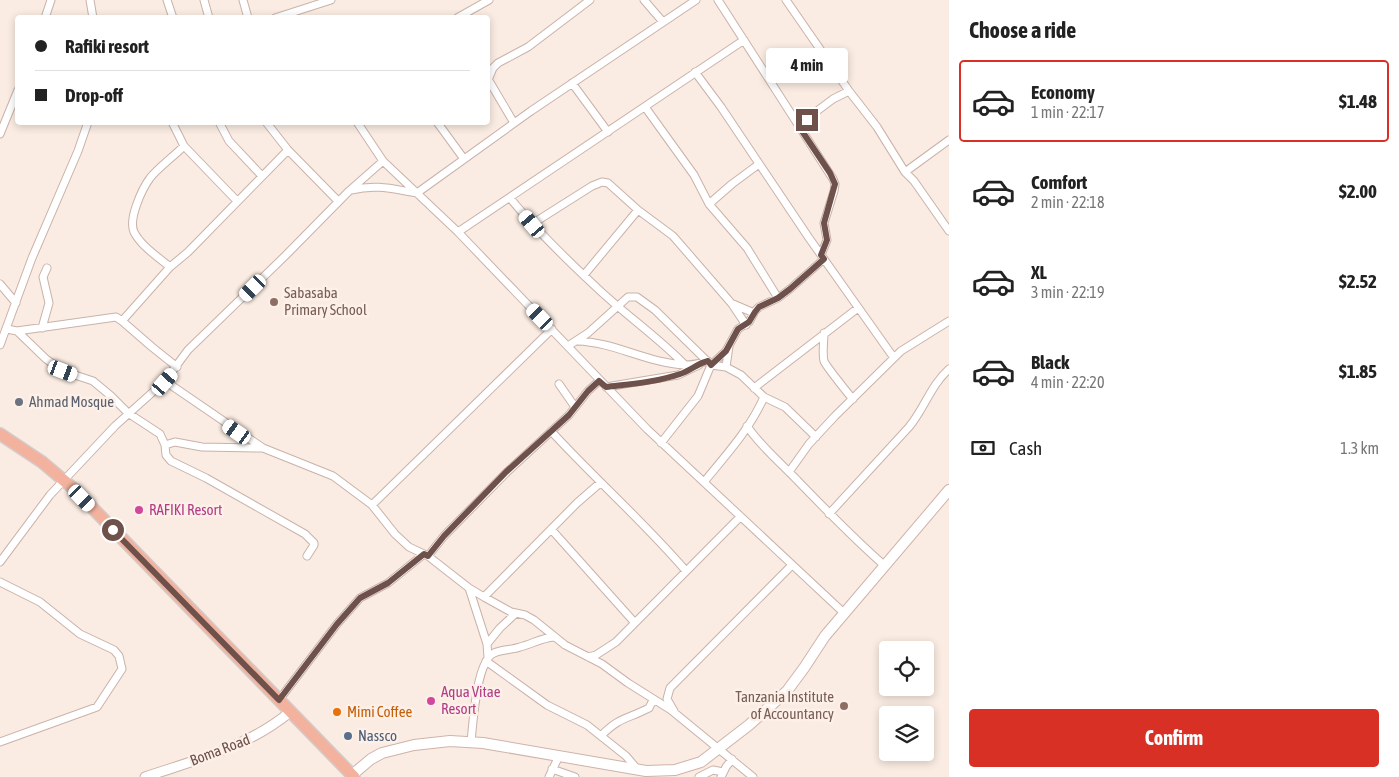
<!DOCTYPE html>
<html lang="en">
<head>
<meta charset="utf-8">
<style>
	body { margin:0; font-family:"Asap Condensed",sans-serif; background:#f2f2f2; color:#222; height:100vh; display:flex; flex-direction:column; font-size:19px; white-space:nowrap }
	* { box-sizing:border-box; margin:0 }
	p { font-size:16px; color:#767676 }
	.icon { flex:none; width:28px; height:28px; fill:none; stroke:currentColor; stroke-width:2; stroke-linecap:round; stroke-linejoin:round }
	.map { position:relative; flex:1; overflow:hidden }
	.drawer { display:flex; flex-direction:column; background:#fff; width:450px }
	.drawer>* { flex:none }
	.top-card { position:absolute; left:15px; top:15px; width:475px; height:110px; border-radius:5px; box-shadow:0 2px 8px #0003; display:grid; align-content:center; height:110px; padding:0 20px; background:#fff }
	.buttons { position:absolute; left:879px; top:641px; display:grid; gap:10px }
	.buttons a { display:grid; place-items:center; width:55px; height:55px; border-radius:5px; background:#fff; box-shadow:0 2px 8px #0003; font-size:25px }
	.end { position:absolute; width:22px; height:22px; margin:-11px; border:6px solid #6f514b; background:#fff; box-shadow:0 0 0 2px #fff }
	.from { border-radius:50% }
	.bubble { position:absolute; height:35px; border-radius:5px; background:#fff; box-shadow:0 2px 8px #0003; font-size:16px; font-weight:700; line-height:35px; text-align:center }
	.car { position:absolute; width:15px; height:30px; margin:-15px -8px; border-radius:6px; box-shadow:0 0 4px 1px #0007; background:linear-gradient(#fff 24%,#345 0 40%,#fff 0 76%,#345 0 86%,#fff 0) }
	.top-card b { display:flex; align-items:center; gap:18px; height:48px; font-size:19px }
	.top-card b+b { border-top:1px solid #e0e0e0 }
	.top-card i { width:12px; height:12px; background:#222 }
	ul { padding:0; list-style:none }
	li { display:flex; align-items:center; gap:15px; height:82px; margin:0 10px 8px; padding:0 10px; border:2px solid transparent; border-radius:5px }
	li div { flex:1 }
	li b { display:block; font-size:19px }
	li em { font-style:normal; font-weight:700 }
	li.on { border-color:#d93025 }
	li>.icon { width:45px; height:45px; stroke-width:1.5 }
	h2 { padding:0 20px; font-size:22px; line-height:60px }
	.pay { display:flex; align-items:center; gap:12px; height:55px; padding:0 20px; font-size:19px }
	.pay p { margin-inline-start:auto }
	.cta { display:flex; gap:10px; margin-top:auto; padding:10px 20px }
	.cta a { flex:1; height:58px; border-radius:5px; background:#d93025; color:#fff; font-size:20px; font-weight:700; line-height:58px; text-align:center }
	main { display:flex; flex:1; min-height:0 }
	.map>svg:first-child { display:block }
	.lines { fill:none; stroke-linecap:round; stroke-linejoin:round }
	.minor-casing { stroke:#c9b2aa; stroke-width:9 }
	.tertiary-casing { stroke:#c9b2aa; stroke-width:11 }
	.secondary-casing { stroke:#cfb3aa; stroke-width:12 }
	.trunk-casing { stroke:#d4cbc9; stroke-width:14 }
	.minor { stroke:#fff; stroke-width:7 }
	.tertiary { stroke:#fff; stroke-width:9 }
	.secondary { stroke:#fff; stroke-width:10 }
	.trunk { stroke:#f2b29e; stroke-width:11 }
	.route { stroke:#6f514b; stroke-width:6 }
	.education-dot { fill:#8d6e63; stroke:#fdf0e8; stroke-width:2 }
	.worship-dot { fill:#6b7280; stroke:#fdf0e8; stroke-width:2 }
	.hotel-dot { fill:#d1479c; stroke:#fdf0e8; stroke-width:2 }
	.food-dot { fill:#e8710a; stroke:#fdf0e8; stroke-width:2 }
	.service-dot { fill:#5c6f8a; stroke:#fdf0e8; stroke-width:2 }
	.labels { text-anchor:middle; stroke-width:5; stroke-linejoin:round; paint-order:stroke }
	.education-label { font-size:15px; fill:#785e54; stroke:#fdf0e8; text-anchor:start }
	.worship-label { font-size:15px; fill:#5b616d; stroke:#fdf0e8; text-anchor:start }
	.hotel-label { font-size:15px; fill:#b23c85; stroke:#fdf0e8; text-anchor:start }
	.food-label { font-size:15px; fill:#c56008; stroke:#fdf0e8; text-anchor:start }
	.service-label { font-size:15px; fill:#4e5e75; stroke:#fdf0e8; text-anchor:start }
	.street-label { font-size:15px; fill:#6f514b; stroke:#fdf0e8 }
</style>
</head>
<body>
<main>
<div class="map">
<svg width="949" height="777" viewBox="0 0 949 777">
	<rect width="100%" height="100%" fill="#faece2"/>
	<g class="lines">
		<!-- minor casing -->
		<g class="minor-casing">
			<path id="minor" d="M90 0 93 18
				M167 0 173 18
				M204 0 209 18
				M243 0 248 18
				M644 0 663 22
				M718 0 833 179 835 184 834 191 824 223 827 240 821 255
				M786 0 849 91 877 127 905 172 914 181 949 231
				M45 18 51 0
				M275 18 331 0
				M457 18 489 0
				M695 72 721 107 809 238 894 358
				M488 79 514 123
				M488 80 493 68 498 63 528 47 590 0
				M572 83 608 132
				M645 107 694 175 709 204 747 248 778 298
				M792 115 803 116 813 114 833 99 849 91
				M172 122 184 146 237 201
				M219 122 229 141 262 176
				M266 122 288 150 338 201
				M357 122 383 161 458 232 647 429 845 614
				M437 122 464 159
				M0 134 18 90
				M905 172 949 140
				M351 190C377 184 392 189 417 193L531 111 696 0
				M510 198C536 230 565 258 595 286 624 314 657 336 685 365
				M709 204 732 184 759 164
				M532 224 592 186 602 182 608 183 638 210 673 236 732 304 746 325
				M458 232 744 40
				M170 267C158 257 141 246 134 232 128 219 142 189 150 178 159 167 173 157 184 146
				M584 275 638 210
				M0 284 16 303
				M733 304 754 313
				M122 321 170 267 188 252 288 150
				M42 328 49 303 43 277 47 268
				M7 329 17 331 46 359 63 371 93 381 111 396 128 413 160 434 165 445 166 455 171 461 206 478 305 534 314 543V545L307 556
				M17 331 116 317 122 321 152 347 177 367
				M824 333C824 342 822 353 824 361 826 366 849 395 853 399
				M577 341C614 342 647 363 685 365 692 365 701 363 708 361
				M0 345 32 258 78 151 88 122
				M568 346 588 333 628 297H637L655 310 711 365 726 367 741 375 764 397 785 407 816 437
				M726 367 729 346
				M165 381 263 448 333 476 372 505 395 534 409 547 428 556 469 588 484 597 511 612 525 615 534 620 565 645 602 664 628 683 671 710 753 777
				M559 384 575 407
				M606 387 678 375 699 365
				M754 388 858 308
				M747 426C761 447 780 462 797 480 826 510 854 539 885 566
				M551 431C595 479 644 522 686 571
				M661 443 698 396 711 365 726 351 738 329 749 322 755 311 759 307 778 298 790 289 824 259
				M165 445 175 442 202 447 261 448
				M789 472 809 444 835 416 901 351 949 321
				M704 482C726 455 750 429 764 397
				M372 505 552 329
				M829 514 909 427C924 409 931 385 949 369
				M551 529 635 623
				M428 556 444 536 507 472 569 415 588 391 599 381
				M0 562 50 495 115 426 165 381 188 350 286 255 349 191 383 161
				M0 582 40 602 80 634 114 650 119 656 122 669 97 707 0 742
				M469 588 487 644
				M484 597 577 503 600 483
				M488 657 487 644 500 628 515 614
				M588 657 596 655 616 642 740 517
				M486 661 547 705 587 725 626 756 638 770
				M279 700 337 624 360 598 388 583 424 554
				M674 711 667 699 670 688 792 565
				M601 736C619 717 628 719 649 708L653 700
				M471 742C473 724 476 661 494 653 502 649 512 650 520 647 532 644 541 638 554 637
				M552 769 575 777
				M549 777 559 756
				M699 777 713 770 723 772
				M721 777 726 767 732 759"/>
		</g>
		<!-- tertiary casing -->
		<g class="tertiary-casing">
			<path id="tertiary" d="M145 777C195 760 248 747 290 712"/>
		</g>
		<!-- secondary casing -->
		<g class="secondary-casing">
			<path id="secondary" d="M352 775 371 759 382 753 414 745 450 741 483 743 646 771 675 770 701 762 749 725 787 691 804 668 825 636 949 490"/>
		</g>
		<!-- trunk casing -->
		<g class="trunk-casing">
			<path id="trunk" d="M0 434 42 462 74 489 354 777"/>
		</g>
		<!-- minor -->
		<use href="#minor" class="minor"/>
		<!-- tertiary -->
		<use href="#tertiary" class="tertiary"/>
		<!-- secondary -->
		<use href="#secondary" class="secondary"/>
		<!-- trunk -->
		<use href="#trunk" class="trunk"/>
	</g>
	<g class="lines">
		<!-- route -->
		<path class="route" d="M113 530 279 700 337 624 360 598 388 583 424 554 428 556 444 536 506 472 569 415 588 391 599 381 606 387C630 384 657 382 680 374 690 371 698 363 708 361L711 365 726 351 738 329 749 322 755 312 759 307 778 298 790 289 824 259 821 255 827 240 824 223 835 184 830 173 800 128 807 120"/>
	</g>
	<!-- markers -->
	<g class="education-dot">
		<circle cx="274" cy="302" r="5"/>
		<circle cx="844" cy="706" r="5"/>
	</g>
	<circle class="worship-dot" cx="19" cy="402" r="5"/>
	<g class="hotel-dot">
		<circle cx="139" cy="510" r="5"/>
		<circle cx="431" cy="701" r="5"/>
	</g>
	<circle class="food-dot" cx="337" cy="712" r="5"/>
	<circle class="service-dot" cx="348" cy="736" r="5"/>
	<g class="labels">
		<!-- education labels -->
		<g class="education-label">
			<text x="284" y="298">Sabasaba<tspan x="284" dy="17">Primary School</tspan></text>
			<text x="834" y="702" text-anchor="end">Tanzania Institute<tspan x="834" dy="17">of Accountancy</tspan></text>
		</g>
		<!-- worship labels -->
		<g class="worship-label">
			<text x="29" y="407">Ahmad Mosque</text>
		</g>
		<!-- hotel labels -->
		<g class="hotel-label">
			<text x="149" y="515">RAFIKI Resort</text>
			<text x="441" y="697">Aqua Vitae<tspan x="441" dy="17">Resort</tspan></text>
		</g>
		<!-- food labels -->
		<g class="food-label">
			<text x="347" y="717">Mimi Coffee</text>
		</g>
		<!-- service labels -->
		<g class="service-label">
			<text x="358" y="741">Nassco</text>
		</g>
		<!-- street labels -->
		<g class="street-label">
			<text transform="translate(220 750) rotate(-21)" y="5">Boma Road</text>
		</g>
	</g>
</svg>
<div class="buttons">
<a><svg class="icon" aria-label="locate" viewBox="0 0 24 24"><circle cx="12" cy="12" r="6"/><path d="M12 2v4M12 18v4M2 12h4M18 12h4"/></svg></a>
<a><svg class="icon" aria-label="layers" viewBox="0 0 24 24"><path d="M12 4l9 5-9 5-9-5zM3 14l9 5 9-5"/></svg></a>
</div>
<i class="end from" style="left:113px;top:530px"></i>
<i class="end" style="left:807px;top:120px"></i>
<div class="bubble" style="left:766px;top:48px;width:82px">4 min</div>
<i class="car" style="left:532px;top:224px;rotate:320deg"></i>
<i class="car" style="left:253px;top:288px;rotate:225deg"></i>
<i class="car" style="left:540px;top:317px;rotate:316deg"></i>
<i class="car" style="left:63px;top:371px;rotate:111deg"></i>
<i class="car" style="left:165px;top:382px;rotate:41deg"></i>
<i class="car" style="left:237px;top:432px;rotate:305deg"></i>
<i class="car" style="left:82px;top:498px;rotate:136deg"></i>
<div class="top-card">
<b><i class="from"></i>Rafiki resort</b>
<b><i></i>Drop-off</b>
</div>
</div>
<section class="drawer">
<h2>Choose a ride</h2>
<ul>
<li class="on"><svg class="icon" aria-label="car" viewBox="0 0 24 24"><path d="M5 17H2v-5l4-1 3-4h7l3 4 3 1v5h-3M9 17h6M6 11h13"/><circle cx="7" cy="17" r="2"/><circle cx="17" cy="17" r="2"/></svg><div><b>Economy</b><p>1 min · 22:17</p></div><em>$1.48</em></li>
<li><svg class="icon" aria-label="car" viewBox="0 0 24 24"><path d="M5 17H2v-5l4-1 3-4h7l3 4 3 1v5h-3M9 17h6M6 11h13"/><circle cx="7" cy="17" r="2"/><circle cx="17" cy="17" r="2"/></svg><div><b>Comfort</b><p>2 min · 22:18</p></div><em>$2.00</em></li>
<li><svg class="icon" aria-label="car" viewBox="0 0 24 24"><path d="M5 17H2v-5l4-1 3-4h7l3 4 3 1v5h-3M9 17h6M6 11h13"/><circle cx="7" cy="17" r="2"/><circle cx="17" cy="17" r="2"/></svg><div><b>XL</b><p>3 min · 22:19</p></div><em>$2.52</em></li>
<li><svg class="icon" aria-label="car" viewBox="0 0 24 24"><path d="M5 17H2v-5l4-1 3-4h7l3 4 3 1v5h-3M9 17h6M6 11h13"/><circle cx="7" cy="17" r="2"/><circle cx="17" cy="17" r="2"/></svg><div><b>Black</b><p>4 min · 22:20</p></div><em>$1.85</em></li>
</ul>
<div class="pay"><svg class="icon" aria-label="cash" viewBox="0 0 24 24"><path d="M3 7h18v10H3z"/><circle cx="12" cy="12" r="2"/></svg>Cash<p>1.3 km</p></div>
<div class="cta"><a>Confirm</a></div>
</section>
</main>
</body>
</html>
